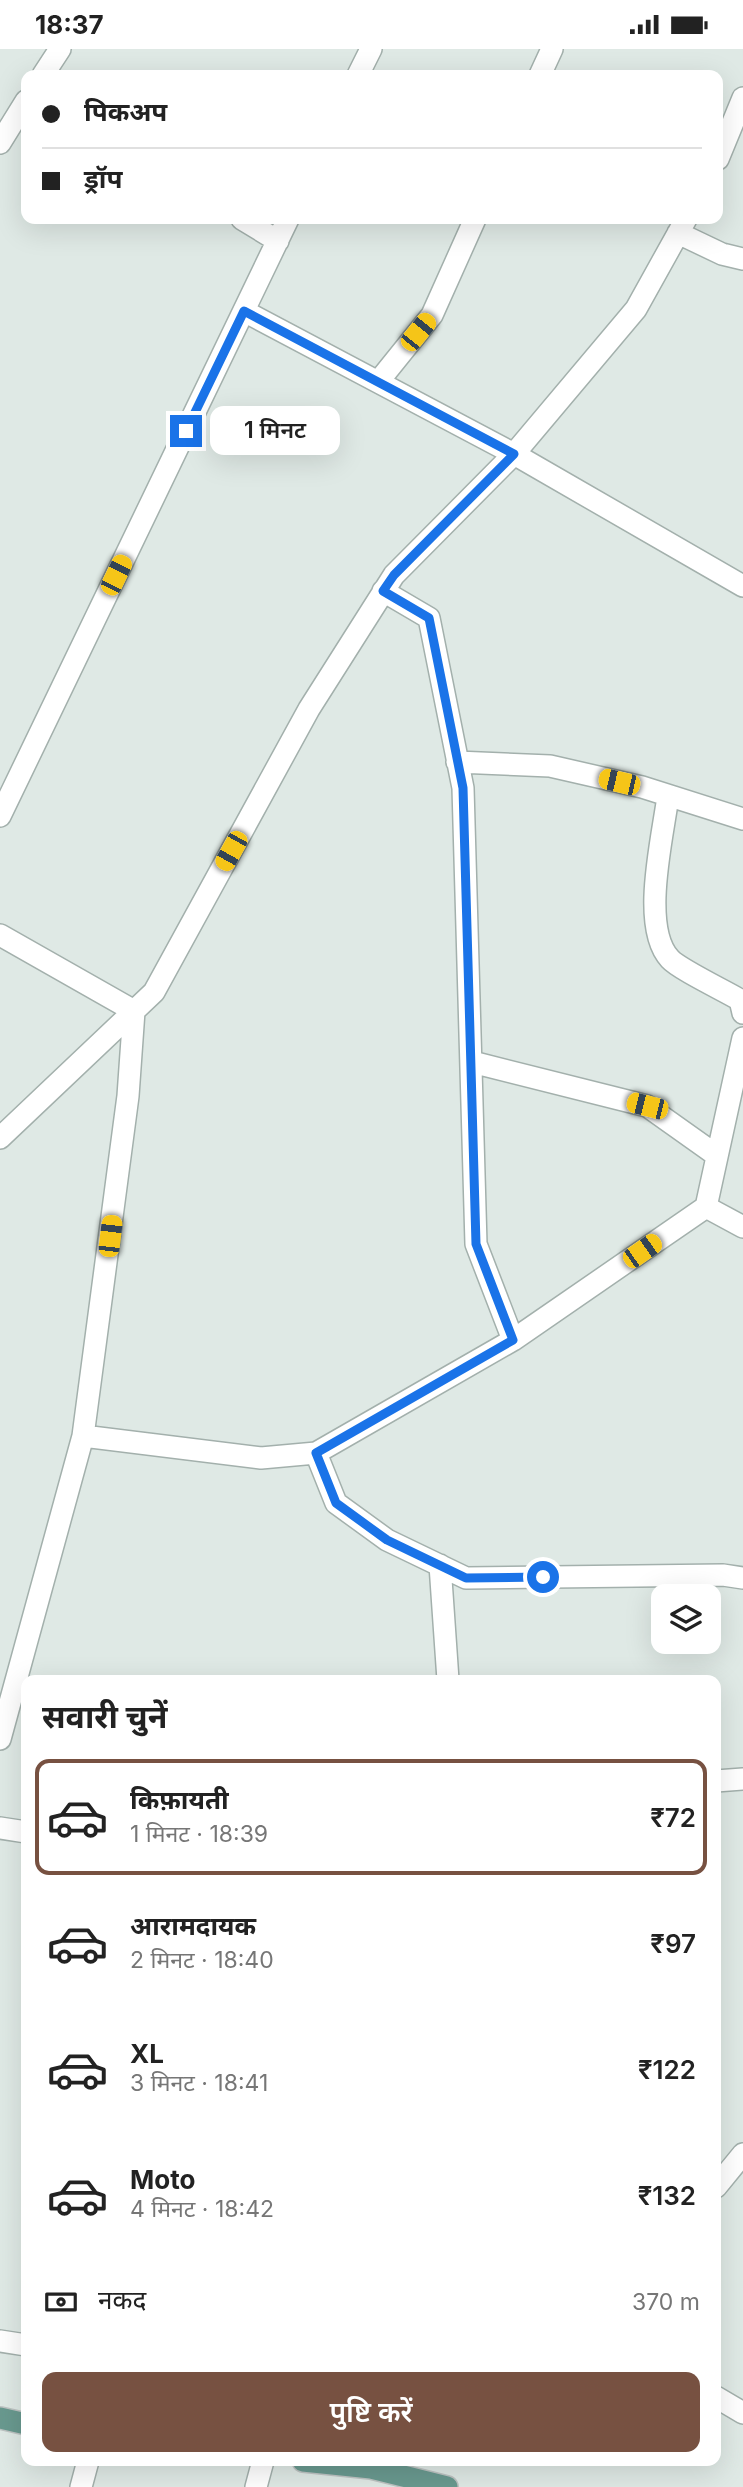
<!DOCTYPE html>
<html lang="hi">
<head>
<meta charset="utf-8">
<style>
	body { margin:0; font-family:Inter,"Noto Sans Devanagari",sans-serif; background:#f2f2f2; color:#222; height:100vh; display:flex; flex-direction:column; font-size:26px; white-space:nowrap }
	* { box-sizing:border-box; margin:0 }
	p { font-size:23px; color:#767676 }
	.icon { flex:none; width:38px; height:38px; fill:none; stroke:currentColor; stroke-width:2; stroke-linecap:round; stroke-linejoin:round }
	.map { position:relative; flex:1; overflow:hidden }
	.sheet { position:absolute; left:21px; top:1626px; width:700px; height:791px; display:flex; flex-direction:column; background:#fff; border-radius:14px; box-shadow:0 7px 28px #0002 }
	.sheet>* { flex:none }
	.guide { position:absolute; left:21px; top:21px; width:702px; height:154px; border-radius:14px; box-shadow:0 7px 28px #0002; display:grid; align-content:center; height:154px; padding:0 21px; background:#fff }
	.tools { position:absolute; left:651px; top:1535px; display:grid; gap:14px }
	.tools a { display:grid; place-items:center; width:70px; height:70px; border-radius:14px; background:#fff; box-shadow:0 7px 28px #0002; font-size:35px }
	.end { position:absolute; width:32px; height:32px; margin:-16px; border:9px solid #1a73e8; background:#fff; box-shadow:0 0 0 4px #fff }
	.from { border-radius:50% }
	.bubble { position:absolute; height:49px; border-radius:14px; background:#fff; box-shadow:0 7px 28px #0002; font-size:23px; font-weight:600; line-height:49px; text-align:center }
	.car { position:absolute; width:21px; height:42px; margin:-21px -10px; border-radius:9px; box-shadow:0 0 5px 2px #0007; background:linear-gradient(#f5c518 24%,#345 0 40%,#f5c518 0 76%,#345 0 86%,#f5c518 0) }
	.guide b { display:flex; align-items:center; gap:24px; height:66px; font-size:26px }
	.guide b+b { border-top:2px solid #e0e0e0 }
	.guide i { width:18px; height:18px; background:#222 }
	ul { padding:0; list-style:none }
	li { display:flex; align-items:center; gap:21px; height:116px; margin:0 14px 10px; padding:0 7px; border:4px solid transparent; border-radius:14px }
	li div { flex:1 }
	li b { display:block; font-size:26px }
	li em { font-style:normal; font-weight:600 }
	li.selected { border-color:#775141 }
	li>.icon { width:63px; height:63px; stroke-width:1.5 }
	h2 { padding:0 21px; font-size:32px; line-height:84px }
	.pay { display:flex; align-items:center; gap:18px; height:77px; padding:0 21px; font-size:26px }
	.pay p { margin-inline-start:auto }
	.button { display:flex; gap:14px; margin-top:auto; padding:14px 21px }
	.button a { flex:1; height:80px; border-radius:14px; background:#775141; color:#fff; font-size:28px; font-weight:600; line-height:80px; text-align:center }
	.status { display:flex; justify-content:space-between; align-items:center; height:49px; padding:0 35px; background:#fff; direction:ltr }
	.status svg { height:19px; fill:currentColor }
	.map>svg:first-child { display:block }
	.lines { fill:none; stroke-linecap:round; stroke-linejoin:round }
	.minor-casing { stroke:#a3b0ac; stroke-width:24 }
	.major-casing { stroke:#bdc3c2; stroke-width:24 }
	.minor { stroke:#fff; stroke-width:21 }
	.major { stroke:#69998f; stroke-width:21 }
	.route { stroke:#1a73e8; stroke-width:9 }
</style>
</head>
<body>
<div class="status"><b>18:37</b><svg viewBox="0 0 49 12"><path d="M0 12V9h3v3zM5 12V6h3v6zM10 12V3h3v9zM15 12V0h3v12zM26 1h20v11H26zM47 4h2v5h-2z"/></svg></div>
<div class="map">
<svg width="743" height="2438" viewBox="0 0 743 2438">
	<rect width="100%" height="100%" fill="#dfe9e5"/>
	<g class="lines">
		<!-- minor casing -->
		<g class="minor-casing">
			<path id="minor" d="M43 26 60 0
				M358 26 371 0
				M540 26 552 0
				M0 94 26 52
				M718 110 743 49
				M242 170 278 192
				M678 184 722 205 743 210
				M244 262 514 405 743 537
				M378 333 432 266 475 170
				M383 542 429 569 463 739 476 1195 513 1291
				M457 713 550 717 642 738 743 770
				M668 747C663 787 640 878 670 910 679 920 725 942 740 951L743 964
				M0 767 288 170
				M0 886 134 962 128 1047 83 1387 0 1690
				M472 1013 647 1057 716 1106
				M0 1089 154 943 309 660 394 526 514 405 636 260 686 170
				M706 1158 743 989
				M83 1387 261 1409 316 1404 513 1291 706 1158 743 1178
				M316 1404 336 1454 387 1491 466 1529 723 1526 743 1529
				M440 1516 448 1631
				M716 1732 743 1730
				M0 1779 26 1783
				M716 2138 743 2105
				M0 2292 26 2296
				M716 2348 743 2364
				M81 2438 88 2412
				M256 2438 263 2412"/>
		</g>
		<!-- major casing -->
		<g class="major-casing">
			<path id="major" d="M0 2369 26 2375
				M303 2412 371 2419 447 2438"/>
		</g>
		<!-- minor -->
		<use href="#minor" class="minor"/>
		<!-- major -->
		<use href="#major" class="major"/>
	</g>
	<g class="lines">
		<!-- route -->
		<path class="route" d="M186 382 244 262 514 405 394 526 383 542 429 569 463 739 476 1195 513 1291 316 1404 336 1454 387 1491 466 1529 543 1528"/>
	</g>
</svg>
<div class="tools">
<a><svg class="icon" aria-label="layers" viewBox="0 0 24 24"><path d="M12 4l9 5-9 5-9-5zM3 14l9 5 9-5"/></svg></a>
</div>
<i class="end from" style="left:543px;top:1528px"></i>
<i class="end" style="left:186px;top:382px"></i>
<div class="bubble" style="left:210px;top:357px;width:130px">1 मिनट</div>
<i class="car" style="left:418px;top:283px;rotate:39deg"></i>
<i class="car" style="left:116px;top:526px;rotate:26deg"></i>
<i class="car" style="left:619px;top:733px;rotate:283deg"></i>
<i class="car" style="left:231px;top:802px;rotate:209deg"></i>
<i class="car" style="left:647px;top:1057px;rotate:284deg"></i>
<i class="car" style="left:110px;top:1187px;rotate:7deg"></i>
<i class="car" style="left:642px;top:1202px;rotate:55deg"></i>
<div class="guide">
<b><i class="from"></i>पिकअप</b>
<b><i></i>ड्रॉप</b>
</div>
<section class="sheet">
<h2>सवारी चुनें</h2>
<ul>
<li class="selected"><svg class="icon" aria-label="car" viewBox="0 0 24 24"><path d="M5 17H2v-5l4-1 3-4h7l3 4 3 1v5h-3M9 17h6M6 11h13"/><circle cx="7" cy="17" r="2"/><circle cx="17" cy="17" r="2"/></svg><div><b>किफ़ायती</b><p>1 मिनट · 18:39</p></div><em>₹72</em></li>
<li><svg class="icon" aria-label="car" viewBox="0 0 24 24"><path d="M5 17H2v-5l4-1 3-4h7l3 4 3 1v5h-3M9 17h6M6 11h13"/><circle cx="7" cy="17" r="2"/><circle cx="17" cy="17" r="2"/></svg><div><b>आरामदायक</b><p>2 मिनट · 18:40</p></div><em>₹97</em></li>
<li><svg class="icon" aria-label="car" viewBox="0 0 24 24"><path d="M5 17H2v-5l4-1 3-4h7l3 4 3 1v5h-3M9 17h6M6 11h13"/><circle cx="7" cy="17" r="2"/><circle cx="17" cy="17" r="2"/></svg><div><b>XL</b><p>3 मिनट · 18:41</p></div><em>₹122</em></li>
<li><svg class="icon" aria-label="car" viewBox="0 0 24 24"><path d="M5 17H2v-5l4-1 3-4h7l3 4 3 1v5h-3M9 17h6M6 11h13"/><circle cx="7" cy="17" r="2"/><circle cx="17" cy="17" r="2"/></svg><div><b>Moto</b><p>4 मिनट · 18:42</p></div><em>₹132</em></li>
</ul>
<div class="pay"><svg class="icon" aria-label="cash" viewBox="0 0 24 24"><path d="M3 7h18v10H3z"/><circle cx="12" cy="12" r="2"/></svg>नकद<p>370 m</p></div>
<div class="button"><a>पुष्टि करें</a></div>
</section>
</div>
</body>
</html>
